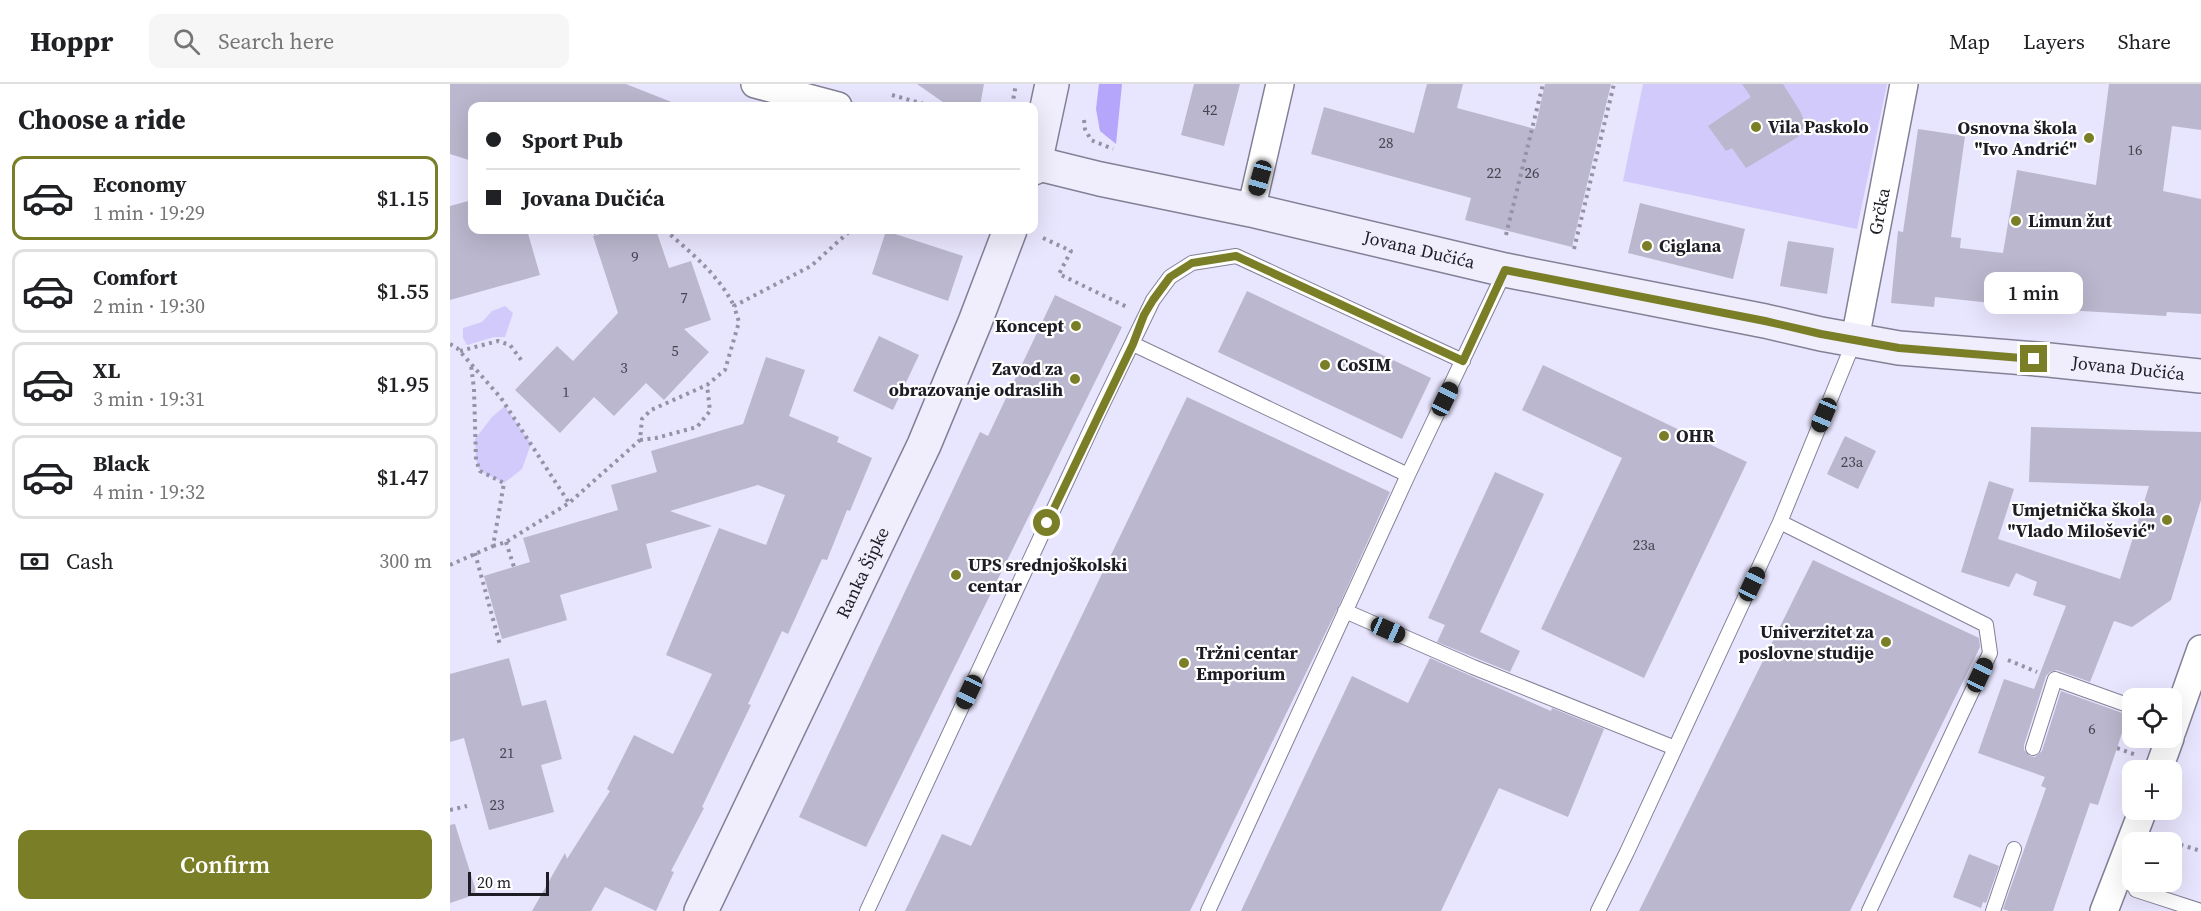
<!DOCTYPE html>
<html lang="en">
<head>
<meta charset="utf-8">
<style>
	body { margin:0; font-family:"Source Serif 4",serif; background:#f6f6f6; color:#202124; height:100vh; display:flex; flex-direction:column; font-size:22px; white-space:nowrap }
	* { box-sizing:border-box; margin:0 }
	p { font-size:20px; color:#757577 }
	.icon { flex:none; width:33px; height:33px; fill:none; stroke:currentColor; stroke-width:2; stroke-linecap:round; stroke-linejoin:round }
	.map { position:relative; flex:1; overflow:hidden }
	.panel { display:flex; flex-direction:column; background:#fff; width:450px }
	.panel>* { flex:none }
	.guide { position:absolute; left:18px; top:18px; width:570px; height:132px; border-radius:12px; box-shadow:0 6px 24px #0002; display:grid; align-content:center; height:132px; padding:0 18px; background:#fff }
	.controls { position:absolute; left:1672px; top:604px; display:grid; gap:12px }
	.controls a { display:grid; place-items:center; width:60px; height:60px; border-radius:12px; background:#fff; box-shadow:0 6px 24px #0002; font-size:30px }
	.scale { position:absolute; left:18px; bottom:15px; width:81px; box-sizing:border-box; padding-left:6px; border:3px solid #1e1d26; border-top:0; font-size:16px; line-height:21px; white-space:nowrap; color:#1e1d26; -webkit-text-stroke:4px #fff; paint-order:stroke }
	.end { position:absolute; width:27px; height:27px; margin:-14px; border:8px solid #7a7e27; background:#fff; box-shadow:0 0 0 3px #fff }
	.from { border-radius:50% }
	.bubble { position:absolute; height:42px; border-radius:12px; background:#fff; box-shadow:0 6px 24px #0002; font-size:20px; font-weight:600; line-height:42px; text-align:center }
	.car { position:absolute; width:18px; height:36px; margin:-18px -9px; border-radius:8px; box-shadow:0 0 4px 2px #0007; background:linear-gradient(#222 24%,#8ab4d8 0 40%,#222 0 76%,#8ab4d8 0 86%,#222 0) }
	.guide b { display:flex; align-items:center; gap:21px; height:57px; font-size:22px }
	.guide b+b { border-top:2px solid #e0e0e0 }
	.guide i { width:15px; height:15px; background:#202124 }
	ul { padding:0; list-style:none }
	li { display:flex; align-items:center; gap:18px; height:84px; margin:0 12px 9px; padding:0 6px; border:3px solid #e0e0e0; border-radius:12px }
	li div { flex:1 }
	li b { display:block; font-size:22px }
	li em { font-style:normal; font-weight:600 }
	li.selected { border-color:#7a7e27 }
	li>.icon { width:54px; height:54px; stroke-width:1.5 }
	h2 { padding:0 18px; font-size:27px; line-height:72px }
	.pay { display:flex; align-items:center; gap:15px; height:66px; padding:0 18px; font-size:22px }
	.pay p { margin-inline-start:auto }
	.action { display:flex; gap:12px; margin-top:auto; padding:12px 18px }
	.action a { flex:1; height:69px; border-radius:12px; background:#7a7e27; color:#fff; font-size:24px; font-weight:600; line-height:69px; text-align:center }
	header { display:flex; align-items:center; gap:36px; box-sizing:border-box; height:84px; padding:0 30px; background:#fff; border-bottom:2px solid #e0e0e0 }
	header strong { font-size:28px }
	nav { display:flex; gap:33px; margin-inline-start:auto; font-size:21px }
	.search { width:420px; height:54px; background:#f6f6f6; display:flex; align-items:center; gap:15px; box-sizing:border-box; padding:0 21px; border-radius:12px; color:#757577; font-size:22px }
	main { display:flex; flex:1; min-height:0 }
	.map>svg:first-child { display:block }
	.green { fill:#d1cafb }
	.forest { fill:#b5a6fb }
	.building { fill:#bab7ce }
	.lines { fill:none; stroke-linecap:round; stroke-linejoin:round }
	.lane-casing { stroke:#838096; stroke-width:16 }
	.street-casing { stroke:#838096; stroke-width:30 }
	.secondary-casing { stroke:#838096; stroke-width:36 }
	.path { stroke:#9492a5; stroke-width:4; stroke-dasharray:3 4.5; stroke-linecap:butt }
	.lane { stroke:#fff; stroke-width:14 }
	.street { stroke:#fff; stroke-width:27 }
	.secondary { stroke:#f0eefc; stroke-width:33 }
	.route { stroke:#7a7e27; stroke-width:8 }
	.poi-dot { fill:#7a7e27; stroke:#fff; stroke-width:2 }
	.labels { text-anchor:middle; stroke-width:4.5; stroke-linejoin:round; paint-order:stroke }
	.number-label { font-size:15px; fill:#454450 }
	.poi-label { font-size:18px; font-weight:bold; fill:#1e1d26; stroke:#fff; text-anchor:start }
	.street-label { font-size:18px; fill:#1e1d26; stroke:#fff }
</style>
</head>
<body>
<header>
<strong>Hoppr</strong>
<div class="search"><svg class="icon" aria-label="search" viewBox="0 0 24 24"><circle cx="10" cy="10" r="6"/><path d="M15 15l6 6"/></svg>Search here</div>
<nav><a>Map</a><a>Layers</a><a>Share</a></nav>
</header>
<main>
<section class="panel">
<h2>Choose a ride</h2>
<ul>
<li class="selected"><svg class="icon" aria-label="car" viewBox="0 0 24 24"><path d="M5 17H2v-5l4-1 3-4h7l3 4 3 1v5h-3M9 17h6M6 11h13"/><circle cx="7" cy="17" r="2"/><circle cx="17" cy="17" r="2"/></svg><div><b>Economy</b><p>1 min · 19:29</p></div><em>$1.15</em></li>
<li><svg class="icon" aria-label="car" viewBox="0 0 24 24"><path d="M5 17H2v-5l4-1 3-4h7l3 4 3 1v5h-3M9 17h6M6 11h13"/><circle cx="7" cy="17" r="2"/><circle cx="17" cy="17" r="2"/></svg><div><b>Comfort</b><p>2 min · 19:30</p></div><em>$1.55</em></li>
<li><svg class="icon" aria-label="car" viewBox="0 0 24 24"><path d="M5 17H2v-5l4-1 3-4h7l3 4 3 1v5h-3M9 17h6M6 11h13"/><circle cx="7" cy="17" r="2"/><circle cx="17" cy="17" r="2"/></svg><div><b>XL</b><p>3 min · 19:31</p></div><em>$1.95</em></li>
<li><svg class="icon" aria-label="car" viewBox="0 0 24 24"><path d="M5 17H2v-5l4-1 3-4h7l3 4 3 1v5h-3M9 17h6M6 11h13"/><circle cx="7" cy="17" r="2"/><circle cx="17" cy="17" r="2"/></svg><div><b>Black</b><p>4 min · 19:32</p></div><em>$1.47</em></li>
</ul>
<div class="pay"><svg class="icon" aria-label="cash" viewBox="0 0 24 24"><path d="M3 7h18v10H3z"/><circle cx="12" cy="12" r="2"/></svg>Cash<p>300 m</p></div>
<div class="action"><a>Confirm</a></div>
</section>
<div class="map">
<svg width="1751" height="827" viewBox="0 0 1751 827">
	<rect width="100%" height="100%" fill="#e8e5fe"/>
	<!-- green -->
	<path class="green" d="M1193 0H1437L1407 145 1173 97Z
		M55 222 63 229 55 253H44L17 261 13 254V244L32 238 42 227Z
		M55 322 81 360 72 385 54 399 30 387 26 376 25 355 42 333Z"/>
	<!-- forest -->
	<path class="forest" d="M649 0H672L666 60 650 47 646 25Z"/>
	<!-- building -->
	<path class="building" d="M0 0H176L229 21V22H22V77L0 70Z
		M467 0H534L530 22 497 21Z
		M744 0H790L774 62 731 51Z
		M977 0H1013L1007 24 1085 45 1095 0H1161L1122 163 1015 136 1021 114 861 70 874 23 964 49Z
		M1292 0H1333L1350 27 1354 36 1353 44 1348 53 1296 84 1282 64 1276 67 1258 42 1301 13Z
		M1659 0H1751V46L1722 42 1713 107 1751 115V230L1717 228 1716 232 1598 225 1485 213 1484 223 1441 219 1448 147 1453 148 1468 45 1515 52 1501 153 1511 154 1510 164 1553 169 1567 86 1646 101Z
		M22 116V146H77L90 191 0 216V122Z
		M1190 119 1295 145 1283 195 1178 169Z
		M165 146H206L219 184 241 177 261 236 234 245 259 268 214 316 196 299 164 332 144 313 110 349 65 306 107 262 123 277 168 229 143 152Z
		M436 147 513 172 498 217 422 190Z
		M1338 157 1384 164 1377 210 1330 202Z
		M797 207 981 294 952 355 768 268Z
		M605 211 672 243 416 763 349 733 530 348 538 352Z
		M429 252 469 271 443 326 403 307Z
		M316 273 355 286 339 332 389 353 387 358 422 374 400 427 397 426 377 476 372 475 338 550 332 547 298 620 301 621 252 723 254 724 221 787 224 788 206 827 155 803 141 827H82L115 769 117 775 160 707 157 705 184 651 223 670 262 590 216 571 269 444 316 461 335 411 308 401 220 427 262 442 196 460 202 484 110 511 117 536 52 555 34 492 80 478 73 454 168 426 161 401 207 388 201 367 293 340Z
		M1093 281 1297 378 1194 594 1091 545 1172 374 1072 326Z
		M737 313 940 408 890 519 740 827H455L492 750 521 762Z
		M1581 343 1751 348V416L1721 516 1682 543 1664 537 1640 598 1607 586 1600 588 1596 592 1574 661V666L1580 672 1585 673 1592 667 1611 607 1678 631 1648 721 1640 719 1603 827H1559L1553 825 1596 704 1591 702 1595 693 1528 669 1554 595 1584 605 1616 522 1583 511 1587 498 1566 489 1559 503 1511 488 1539 397 1564 405 1548 455 1670 495 1699 402 1579 398Z
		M1395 352 1426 367 1408 405 1377 390Z
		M1045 388 1094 410 1030 548 1070 567 1060 588 987 558 995 541 978 534Z
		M1363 476 1529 554 1530 563 1400 827H1189Z
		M59 574 72 622 96 616 112 675 91 681 104 728 39 746 14 654 0 658V590Z
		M980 574 1101 627 1102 624 1154 645 1118 733 1049 704 991 827H791L902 592 958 619Z
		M5 740 27 810 0 819V741Z
		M1519 770 1549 782 1536 819 1533 818 1531 824 1503 813Z"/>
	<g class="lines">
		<!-- lane casing -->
		<g class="lane-casing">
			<path id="lane" d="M683 260 958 391
				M1330 438 1536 541 1540 569 1419 827
				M895 527 1023 583 1225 664
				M1583 664 1605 595 1683 623
				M1686 806 1751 827
				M417 827 646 334 703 216 720 193 742 179 786 172 1013 277
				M758 827 958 391 1055 187
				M1148 827 1177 768 1330 438 1405 255
				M1543 827 1564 765"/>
		</g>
		<!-- street casing -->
		<g class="street-casing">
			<g id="street">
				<path d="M305 0 388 22"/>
				<path d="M801 126 830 0"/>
				<path id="s1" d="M1405 255 1454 0"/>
				<path d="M1722 647 1751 565"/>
				<path d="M1708 687 1720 654"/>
				<path d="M1654 827 1693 726"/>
			</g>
		</g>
		<!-- secondary casing -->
		<g class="secondary-casing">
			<g id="secondary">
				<path id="s2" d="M585 79 650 95 801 126 1055 186 1315 237 1371 250 1449 264 1599 276 1751 292"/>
				<path d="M584 84 602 0"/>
				<path id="s3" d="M251 827 474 361 525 238 560 146"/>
			</g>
		</g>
		<!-- path -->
		<path class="path" d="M442 11 481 22
			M562 22 566 0
			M634 36 635 45 641 56 663 65
			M129 146 143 149 155 146
			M215 146C240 168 269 191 284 222
			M1056 151 1093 0
			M593 154 621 167 609 190 677 223
			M1124 165 1164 0
			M0 260 7 264 51 314 119 419
			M10 267 48 257 60 261 72 277
			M190 356 206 354 247 343 260 327 257 301
			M56 458 64 483
			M43 462 56 458 119 419 190 356 192 335 201 326 257 301 275 286 289 238 284 222 361 182 400 147 407 146
			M25 469 50 561
			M0 481 43 462 54 399 30 387 26 376 24 305 21 281
			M1558 576 1587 588
			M1667 664 1686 671
			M0 726 17 722
			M1709 754 1751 767"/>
		<!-- lane -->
		<use href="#lane" class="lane"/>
		<!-- street -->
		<use href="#street" class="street"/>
		<!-- secondary -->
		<use href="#secondary" class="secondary"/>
	</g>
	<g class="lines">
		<!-- route -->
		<path class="route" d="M597 439 683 260 694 231 703 216 720 193 742 179 786 172 1013 277 1055 186 1315 237 1371 250 1449 264 1584 275"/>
	</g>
	<!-- markers -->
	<g class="poi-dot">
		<circle cx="1306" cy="43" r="6"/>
		<circle cx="1639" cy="54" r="6"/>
		<circle cx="1566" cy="137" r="6"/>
		<circle cx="1197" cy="162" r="6"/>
		<circle cx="626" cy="242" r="6"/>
		<circle cx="875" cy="281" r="6"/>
		<circle cx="625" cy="295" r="6"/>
		<circle cx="1214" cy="352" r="6"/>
		<circle cx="1717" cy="436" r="6"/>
		<circle cx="506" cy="491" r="6"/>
		<circle cx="1436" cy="558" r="6"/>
		<circle cx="734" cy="579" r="6"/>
	</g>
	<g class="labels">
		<!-- number labels -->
		<g class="number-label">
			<text x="760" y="31">42</text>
			<text x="936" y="64">28</text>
			<text x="1685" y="71">16</text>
			<text x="1044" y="94">22</text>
			<text x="1082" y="94">26</text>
			<text x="185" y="178">9</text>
			<text x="234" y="219">7</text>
			<text x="225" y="272">5</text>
			<text x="174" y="289">3</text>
			<text x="116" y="313">1</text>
			<text x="1402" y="383">23a</text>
			<text x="1194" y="466">23a</text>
			<text x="1642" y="650">6</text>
			<text x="57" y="674">21</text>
			<text x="47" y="726">23</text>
		</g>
		<!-- poi labels -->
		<g class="poi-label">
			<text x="1318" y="49">Vila Paskolo</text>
			<text x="1627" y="50" text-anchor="end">Osnovna škola<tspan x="1627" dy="21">"Ivo Andrić"</tspan></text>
			<text x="1578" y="143">Limun žut</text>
			<text x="1209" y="168">Ciglana</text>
			<text x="614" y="248" text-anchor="end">Koncept</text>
			<text x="887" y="287">CoSIM</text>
			<text x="613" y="291" text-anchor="end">Zavod za<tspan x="613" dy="21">obrazovanje odraslih</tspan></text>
			<text x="1226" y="358">OHR</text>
			<text x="1705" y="432" text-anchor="end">Umjetnička škola<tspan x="1705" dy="21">"Vlado Milošević"</tspan></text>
			<text x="518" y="487">UPS srednjoškolski<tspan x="518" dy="21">centar</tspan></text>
			<text x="1424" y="554" text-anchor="end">Univerzitet za<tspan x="1424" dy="21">poslovne studije</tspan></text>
			<text x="746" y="575">Tržni centar<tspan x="746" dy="21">Emporium</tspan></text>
		</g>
		<!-- street labels -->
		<g class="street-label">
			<text dy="6" stroke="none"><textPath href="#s1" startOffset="130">Grčka</textPath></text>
			<text dy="6" stroke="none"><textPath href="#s2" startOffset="394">Jovana Dučića</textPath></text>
			<text dy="6" stroke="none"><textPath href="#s2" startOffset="1114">Jovana Dučića</textPath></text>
			<text dy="6" stroke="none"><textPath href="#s3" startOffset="375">Ranka Šipke</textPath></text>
		</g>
	</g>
</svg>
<div class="controls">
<a><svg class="icon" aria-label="locate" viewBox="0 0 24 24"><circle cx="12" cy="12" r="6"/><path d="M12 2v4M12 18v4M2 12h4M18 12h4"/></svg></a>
<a>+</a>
<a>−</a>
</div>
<div class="scale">20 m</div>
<i class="end from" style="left:597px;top:439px"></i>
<i class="end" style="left:1584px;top:275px"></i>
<div class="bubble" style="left:1534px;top:188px;width:99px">1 min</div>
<i class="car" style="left:810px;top:94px;rotate:196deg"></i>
<i class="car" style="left:995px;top:315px;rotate:26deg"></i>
<i class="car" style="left:1374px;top:331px;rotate:203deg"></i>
<i class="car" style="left:1302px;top:500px;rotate:25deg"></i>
<i class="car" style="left:938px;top:546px;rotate:114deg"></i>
<i class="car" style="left:1530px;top:591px;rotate:25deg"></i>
<i class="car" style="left:519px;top:608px;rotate:205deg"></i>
<div class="guide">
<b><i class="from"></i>Sport Pub</b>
<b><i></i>Jovana Dučića</b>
</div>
</div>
</main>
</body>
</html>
